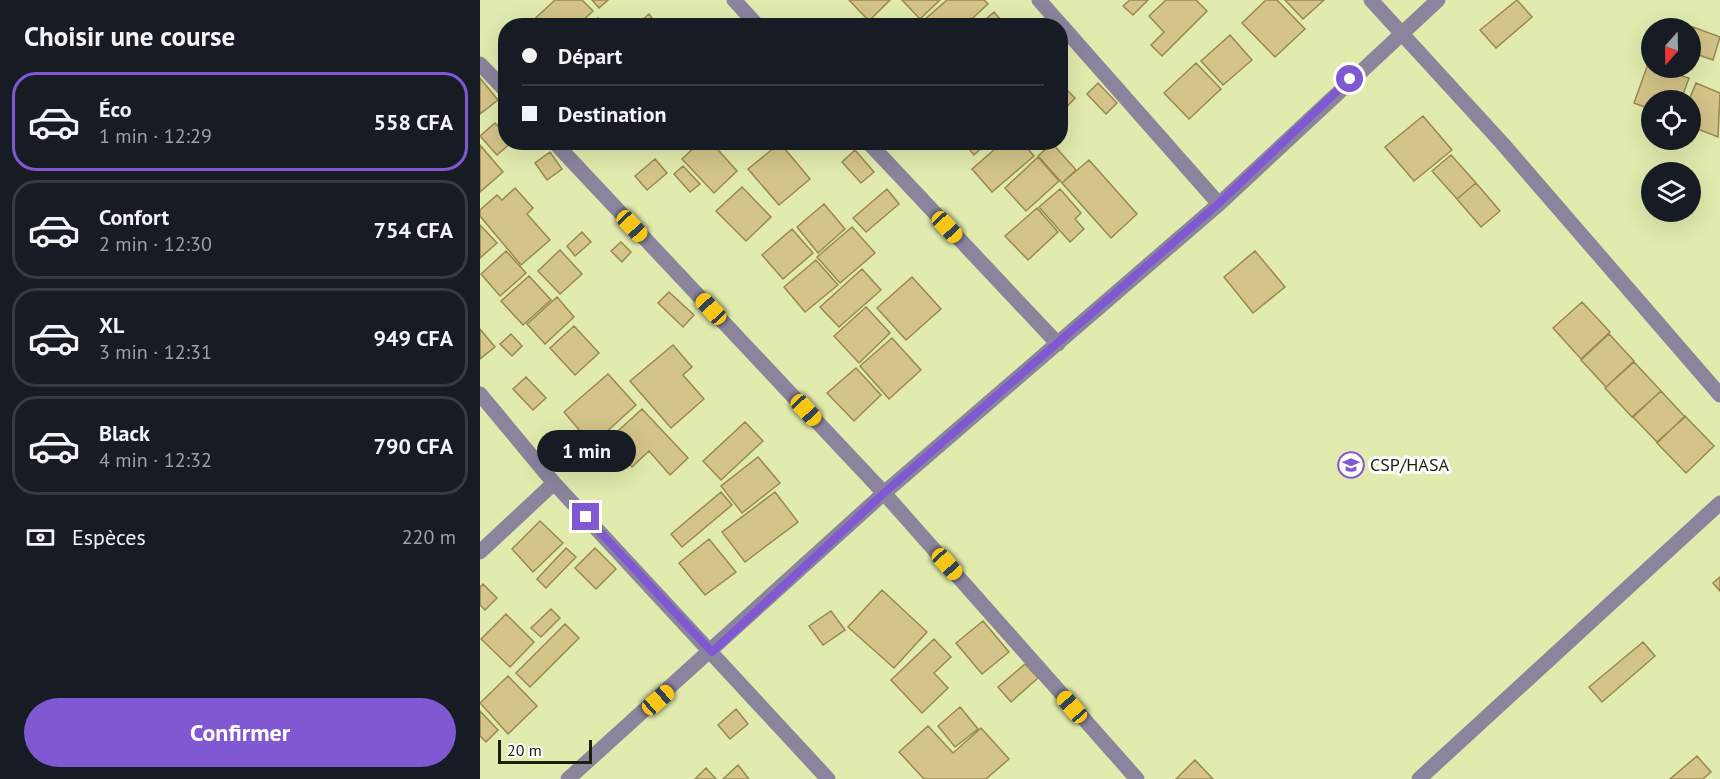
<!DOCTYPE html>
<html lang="fr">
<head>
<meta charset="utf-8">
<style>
	body { margin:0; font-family:"PT Sans",sans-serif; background:#20242c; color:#f1f3f6; height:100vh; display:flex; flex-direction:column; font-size:22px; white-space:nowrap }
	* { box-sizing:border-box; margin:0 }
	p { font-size:20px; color:#9ea1a6 }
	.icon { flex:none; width:33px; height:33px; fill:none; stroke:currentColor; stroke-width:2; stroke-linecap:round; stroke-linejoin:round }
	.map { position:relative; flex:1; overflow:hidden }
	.drawer { display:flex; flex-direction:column; background:#171b24; width:480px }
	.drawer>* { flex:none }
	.banner { position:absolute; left:18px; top:18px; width:570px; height:132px; border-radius:24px; box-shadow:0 6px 24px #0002; display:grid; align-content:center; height:132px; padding:0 24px; background:#171b24 }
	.needle { width:39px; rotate:200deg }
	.controls { position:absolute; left:1161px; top:18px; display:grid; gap:12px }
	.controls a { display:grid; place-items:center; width:60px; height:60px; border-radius:50%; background:#171b24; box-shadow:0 6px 24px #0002; font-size:30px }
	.scale { position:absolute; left:18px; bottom:15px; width:94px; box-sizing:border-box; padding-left:6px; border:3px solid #1c1f07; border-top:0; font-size:16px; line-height:21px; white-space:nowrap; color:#1c1f07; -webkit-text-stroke:4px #fff; paint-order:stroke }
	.end { position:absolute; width:27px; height:27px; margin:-14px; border:8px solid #8058d2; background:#fff; box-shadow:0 0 0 3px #fff }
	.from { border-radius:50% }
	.bubble { position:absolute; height:42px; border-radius:21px; background:#171b24; box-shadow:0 6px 24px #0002; font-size:20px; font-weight:600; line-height:42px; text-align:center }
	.car { position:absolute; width:18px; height:36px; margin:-18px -9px; border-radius:8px; box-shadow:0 0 4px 2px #0007; background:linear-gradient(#f5c518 24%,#345 0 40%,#f5c518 0 76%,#345 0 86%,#f5c518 0) }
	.banner b { display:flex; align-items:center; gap:21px; height:57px; font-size:22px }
	.banner b+b { border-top:2px solid #363941 }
	.banner i { width:15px; height:15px; background:#f1f3f6 }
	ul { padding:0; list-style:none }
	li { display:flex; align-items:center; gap:18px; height:99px; margin:0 12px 9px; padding:0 12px; border:3px solid #363941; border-radius:24px }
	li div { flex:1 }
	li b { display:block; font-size:22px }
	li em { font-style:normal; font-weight:600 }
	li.active { border-color:#8058d2 }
	li>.icon { width:54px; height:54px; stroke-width:1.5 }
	h2 { padding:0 24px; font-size:27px; line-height:72px }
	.pay { display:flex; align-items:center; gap:15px; height:66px; padding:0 24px; font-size:22px }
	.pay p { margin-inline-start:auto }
	.primary-button { display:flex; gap:12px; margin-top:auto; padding:12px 24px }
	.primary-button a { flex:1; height:69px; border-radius:36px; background:#8058d2; color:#fff; font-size:24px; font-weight:600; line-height:69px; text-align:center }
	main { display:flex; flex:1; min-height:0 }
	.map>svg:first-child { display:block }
	.building { fill:#d4c489; stroke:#99894f; stroke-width:1.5 }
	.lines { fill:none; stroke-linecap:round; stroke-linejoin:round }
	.minor { stroke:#8a859d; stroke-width:15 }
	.route { stroke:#8058d2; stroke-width:8 }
	.labels { text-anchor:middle; stroke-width:6; stroke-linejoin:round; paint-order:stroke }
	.poi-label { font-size:18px; fill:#1c1f07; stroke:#fff; text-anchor:start }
</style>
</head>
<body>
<main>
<section class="drawer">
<h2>Choisir une course</h2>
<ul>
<li class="active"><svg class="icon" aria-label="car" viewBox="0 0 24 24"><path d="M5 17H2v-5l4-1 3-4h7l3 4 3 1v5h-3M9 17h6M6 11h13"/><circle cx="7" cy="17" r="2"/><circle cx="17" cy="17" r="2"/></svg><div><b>Éco</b><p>1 min · 12:29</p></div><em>558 CFA</em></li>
<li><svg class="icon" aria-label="car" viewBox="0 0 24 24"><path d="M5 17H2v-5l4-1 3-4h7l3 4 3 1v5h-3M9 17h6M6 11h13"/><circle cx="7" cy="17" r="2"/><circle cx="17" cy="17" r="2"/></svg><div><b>Confort</b><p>2 min · 12:30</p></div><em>754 CFA</em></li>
<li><svg class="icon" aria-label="car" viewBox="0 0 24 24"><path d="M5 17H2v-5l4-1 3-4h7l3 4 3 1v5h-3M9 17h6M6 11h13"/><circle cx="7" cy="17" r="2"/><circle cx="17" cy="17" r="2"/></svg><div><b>XL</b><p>3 min · 12:31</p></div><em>949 CFA</em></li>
<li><svg class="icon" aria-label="car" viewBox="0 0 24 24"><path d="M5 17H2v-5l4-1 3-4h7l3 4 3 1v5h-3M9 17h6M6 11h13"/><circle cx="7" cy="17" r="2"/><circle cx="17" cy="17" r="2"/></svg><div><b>Black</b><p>4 min · 12:32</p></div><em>790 CFA</em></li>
</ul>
<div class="pay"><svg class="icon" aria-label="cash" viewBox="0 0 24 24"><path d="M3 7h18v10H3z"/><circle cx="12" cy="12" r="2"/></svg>Espèces<p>220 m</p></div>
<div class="primary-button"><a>Confirmer</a></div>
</section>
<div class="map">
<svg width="1240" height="779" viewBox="0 0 1240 779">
	<rect width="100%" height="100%" fill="#e2ebae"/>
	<!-- building -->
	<path class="building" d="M75 0H102L113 11 97 26H47Z
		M112 0H128L119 8Z
		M369 0H410L389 21Z
		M422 0H460L440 19Z
		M467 0H504L508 4 484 26H449L444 20Z
		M650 0H668L653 15 643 6Z
		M686 0H716L727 11 682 56 671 45 684 32 669 16Z
		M786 0H797L825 29 795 57 762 23Z
		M805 0H844L823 19Z
		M1037 0 1052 17 1016 48 1000 30Z
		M514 12 526 26H498Z
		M169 14 178 26H155Z
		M118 18 125 26H109Z
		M1213 27 1240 37 1233 60 1210 52Z
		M750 35 772 60 743 85 721 61Z
		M716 63 741 89 709 119 684 93Z
		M1168 64 1172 68 1209 78 1201 100H1172V110L1154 103Z
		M0 78 18 100 0 114Z
		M618 83 637 103 626 114 607 94Z
		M1216 83 1240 93 1238 137 1210 126 1209 100Z
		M584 87 595 98 585 109 580 104V91Z
		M943 116 972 150 934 181 905 147Z
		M15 123 26 134V142H32L17 155 0 136Z
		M220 142H231L257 171 234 193 202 159Z
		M483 142H508L494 155Z
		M523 142H542L554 156 512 192 492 169Z
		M300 143 330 179 299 205 268 169Z
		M572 143 596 170 582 183 558 156Z
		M0 145 23 172 0 192Z
		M375 150 394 172 381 183 362 162Z
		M70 152 82 169 67 180 55 163Z
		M971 155 996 183 977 199 952 171Z
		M558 157 579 181 546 211 525 188Z
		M175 159 187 173 167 190 155 176Z
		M609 160 657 214 631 238 582 183Z
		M203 166 220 184 210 192 194 174Z
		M996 183 1020 211 1001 227 977 199Z
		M262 187 291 217 266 241 236 211Z
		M35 188 53 208 47 214 70 240 41 265 0 216V210L17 195 22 200Z
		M407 189 419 204 386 232 373 218Z
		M580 189 601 213 595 219 604 229 590 242 559 207Z
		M344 204 365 229 338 253 317 227Z
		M557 208 578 232 548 260 525 236Z
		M0 225 17 243 0 258Z
		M372 227 395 253 360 283 337 257Z
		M312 229 333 253 303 279 282 255Z
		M102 232 111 242 95 256 87 246Z
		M141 242 151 252 142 262 131 251Z
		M80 250 102 274 80 294 58 271Z
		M26 251 46 273 20 296 1 274Z
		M775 251 805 287 773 313 744 277Z
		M336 260 358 285 325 312 304 287Z
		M382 269 401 290 359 327 340 307Z
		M49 276 71 300 43 325 21 301Z
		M432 277 461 309 426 340 397 308Z
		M189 292 214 315 203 327 178 303Z
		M77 297 94 317 65 344 47 324Z
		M1102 302 1130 332 1101 359 1073 328Z
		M386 307 410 333 379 363 354 336Z
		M94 326 119 353 95 375 70 348Z
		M0 329 15 347 0 359Z
		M31 334 42 346 32 356 20 344Z
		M1129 334 1154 361 1126 387 1101 360Z
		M412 338 441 370 409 399 380 366Z
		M193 345 212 367 203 375 224 399 191 428 150 381Z
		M1154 362 1181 391 1152 417 1125 388Z
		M376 368 401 395 374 421 347 393Z
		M128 374 156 405 112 445 84 412Z
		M46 377 66 398 53 410 33 389Z
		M1181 391 1205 417 1177 442 1153 417Z
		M162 409 208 458 190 475 169 451 152 467 128 440Z
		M1205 416 1234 446 1206 473 1177 443Z
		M265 422 283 441 241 480 223 461Z
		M278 457 300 483 262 513 241 486Z
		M241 492 252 505 202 547 191 534Z
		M295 492 318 522 265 562 242 532Z
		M60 521 83 543 53 572 32 549Z
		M229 539 256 572 225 595 199 563Z
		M86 548 96 557 66 588 57 579Z
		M115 548 136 569 116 589 95 568Z
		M1240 577V591L1233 583Z
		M3 584 17 598 5 610 0 605V587Z
		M402 590 447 632 414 668 368 627Z
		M71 609 80 618 61 637 51 628Z
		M351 611 365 630 343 645 329 626Z
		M26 614 54 642 30 667 1 639Z
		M503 621 529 652 502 674 476 643Z
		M85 624 99 638 50 687 36 673Z
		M454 639 471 657 454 673 468 688 442 713 411 680Z
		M1163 642 1175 656 1122 702 1109 687Z
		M545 664 558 678 531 702 518 687Z
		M28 676 57 706 28 734 0 703Z
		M480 707 498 729 475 747 458 726Z
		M256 709 268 724 250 739 238 725Z
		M0 711 18 730 6 742 0 736Z
		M448 726 473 753 501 728 529 759 506 779H444L419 752Z
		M1217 756 1231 772 1223 779H1190Z
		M715 760 733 779H696Z
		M258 765 269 779H243Z
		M226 768 236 779H215Z"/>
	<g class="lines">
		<!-- minor -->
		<path class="minor" d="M254 0 278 26
			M559 0 739 204
			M891 0 1022 143 1240 395
			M0 64 26 91
			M74 142 404 493 657 779
			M388 142 578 344
			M0 394 74 483 348 779
			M0 552 74 483
			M88 779 404 493 739 204 958 0
			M939 779 1240 503"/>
	</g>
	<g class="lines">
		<!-- route -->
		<path class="route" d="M106 517 232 652 404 493 738 204 870 79"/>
	</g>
	<!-- icons -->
	<defs>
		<g id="school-ring" transform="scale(1.35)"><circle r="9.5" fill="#fff" stroke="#8058d2" stroke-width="1.5"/><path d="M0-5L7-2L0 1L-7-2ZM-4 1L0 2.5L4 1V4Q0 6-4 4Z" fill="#8058d2"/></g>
	</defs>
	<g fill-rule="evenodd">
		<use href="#school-ring" x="871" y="465"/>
	</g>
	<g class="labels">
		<!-- poi labels -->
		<g class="poi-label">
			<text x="890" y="471">CSP/HASA</text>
		</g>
	</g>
</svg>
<div class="controls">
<a><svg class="needle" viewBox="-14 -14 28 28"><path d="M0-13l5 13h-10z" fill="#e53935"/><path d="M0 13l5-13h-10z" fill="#9ea1a6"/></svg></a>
<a><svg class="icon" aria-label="locate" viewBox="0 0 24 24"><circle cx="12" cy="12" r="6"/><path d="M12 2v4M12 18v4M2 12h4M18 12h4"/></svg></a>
<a><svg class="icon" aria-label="layers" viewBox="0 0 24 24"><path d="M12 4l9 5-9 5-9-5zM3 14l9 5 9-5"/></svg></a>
</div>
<div class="scale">20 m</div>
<i class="end from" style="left:870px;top:79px"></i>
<i class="end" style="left:106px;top:517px"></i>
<div class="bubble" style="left:57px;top:430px;width:99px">1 min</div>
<i class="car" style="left:152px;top:226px;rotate:137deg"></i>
<i class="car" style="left:467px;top:227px;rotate:137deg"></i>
<i class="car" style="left:231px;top:309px;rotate:317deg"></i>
<i class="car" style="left:326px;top:410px;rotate:137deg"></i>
<i class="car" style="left:467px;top:564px;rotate:138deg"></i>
<i class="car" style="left:178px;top:700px;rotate:49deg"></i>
<i class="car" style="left:592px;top:707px;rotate:319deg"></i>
<div class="banner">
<b><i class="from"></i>Départ</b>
<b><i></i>Destination</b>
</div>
</div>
</main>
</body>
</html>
